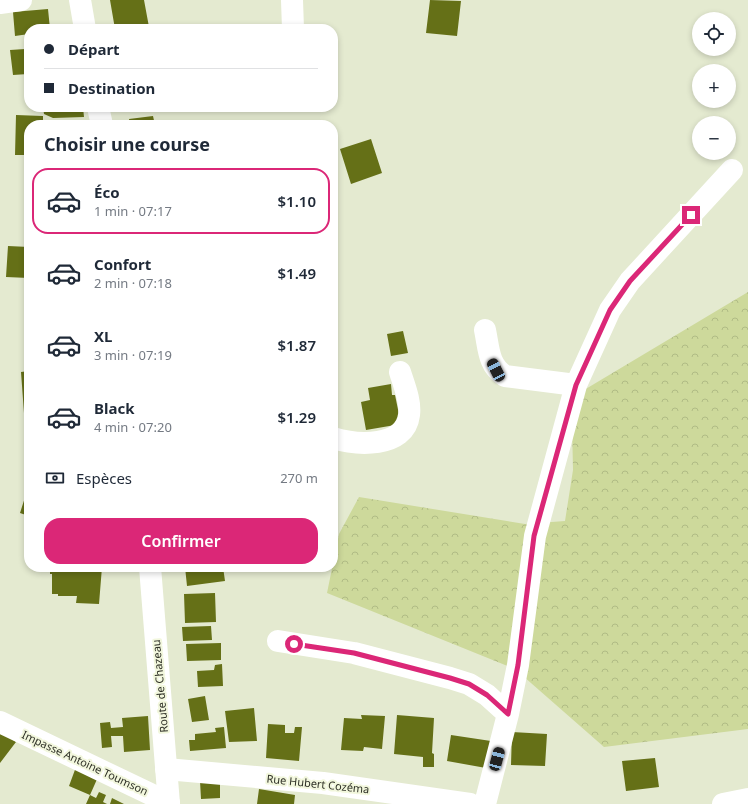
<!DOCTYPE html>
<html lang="fr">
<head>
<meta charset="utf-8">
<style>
	body { margin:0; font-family:"Noto Sans",sans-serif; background:#f2f2f3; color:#1f2937; height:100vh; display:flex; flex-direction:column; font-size:15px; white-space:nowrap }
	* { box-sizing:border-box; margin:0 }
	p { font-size:13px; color:#747a83 }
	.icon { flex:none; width:22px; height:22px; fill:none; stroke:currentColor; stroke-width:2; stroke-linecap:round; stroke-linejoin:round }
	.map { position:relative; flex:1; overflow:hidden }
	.sheet { position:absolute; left:24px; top:120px; width:314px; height:452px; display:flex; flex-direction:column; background:#fff; border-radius:16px; box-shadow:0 2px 6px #0003 }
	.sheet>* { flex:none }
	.top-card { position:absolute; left:24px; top:24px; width:314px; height:88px; border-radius:16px; box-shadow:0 2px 6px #0003; display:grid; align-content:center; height:88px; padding:0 20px; background:#fff }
	.fabs { position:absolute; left:692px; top:12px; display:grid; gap:8px }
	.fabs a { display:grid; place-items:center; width:44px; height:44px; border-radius:50%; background:#fff; box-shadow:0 2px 6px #0003; font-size:20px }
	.end { position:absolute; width:18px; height:18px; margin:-9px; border:5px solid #db2777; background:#fff; box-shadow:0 0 0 2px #fff }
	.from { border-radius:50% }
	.car { position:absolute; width:12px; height:24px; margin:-12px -6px; border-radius:5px; box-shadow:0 0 3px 1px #0007; background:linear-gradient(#222 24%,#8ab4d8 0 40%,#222 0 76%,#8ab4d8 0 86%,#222 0) }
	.top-card b { display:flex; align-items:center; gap:14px; height:38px; font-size:15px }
	.top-card b+b { border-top:1px solid #e0e1e3 }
	.top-card i { width:10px; height:10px; background:#1f2937 }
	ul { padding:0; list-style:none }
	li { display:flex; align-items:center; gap:12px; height:66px; margin:0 8px 6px; padding:0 12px; border:2px solid transparent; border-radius:16px }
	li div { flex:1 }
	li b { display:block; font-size:15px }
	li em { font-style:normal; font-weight:600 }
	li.active { border-color:#db2777 }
	li>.icon { width:36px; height:36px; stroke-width:1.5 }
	h2 { padding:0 20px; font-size:18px; line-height:48px }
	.pay { display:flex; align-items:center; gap:10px; height:44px; padding:0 20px; font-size:15px }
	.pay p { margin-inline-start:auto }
	.action { display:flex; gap:8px; margin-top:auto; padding:8px 20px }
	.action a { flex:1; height:46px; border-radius:16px; background:#db2777; color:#fff; font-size:16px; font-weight:600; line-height:46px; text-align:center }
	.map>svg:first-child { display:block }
	.forest { fill:url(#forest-crowns) }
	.building { fill:#657017 }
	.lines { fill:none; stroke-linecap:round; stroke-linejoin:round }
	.minor { stroke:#fff; stroke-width:22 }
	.major { stroke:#fff; stroke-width:22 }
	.route { stroke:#db2777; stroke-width:5 }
	.labels { text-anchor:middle; stroke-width:4; stroke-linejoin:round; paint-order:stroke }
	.street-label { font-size:11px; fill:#2d2f25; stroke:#f2f7dd }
</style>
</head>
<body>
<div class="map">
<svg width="748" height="804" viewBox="0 0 748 804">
	<defs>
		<pattern id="forest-crowns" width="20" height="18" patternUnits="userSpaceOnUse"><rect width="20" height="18" fill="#cdd99b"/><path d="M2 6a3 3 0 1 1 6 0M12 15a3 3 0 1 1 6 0" fill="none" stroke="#b0bb85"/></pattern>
	</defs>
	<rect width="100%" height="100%" fill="#e4ead0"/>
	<!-- forest -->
	<path class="forest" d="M748 292V729L604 747 515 669 327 593 339 534 359 497 525 524 565 521 573 470 572 425 579 393Z"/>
	<!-- building -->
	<path class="building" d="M110 0H144L149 27 115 29Z
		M430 0 461 1 457 36 426 33Z
		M48 9 50 29H29V34L15 36 13 12Z
		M25 49 28 74 13 75 10 50Z
		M43 107H83L84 117 53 118 44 114Z
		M16 115 43 116V125H29V155H15Z
		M153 116 155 125H130L129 119Z
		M371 139 382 173 351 184 340 149Z
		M8 246 29 247V278L6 277Z
		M403 331 408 353 391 356 387 334Z
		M29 371V413H24L21 372Z
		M391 384 392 395H395L401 424 366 430 361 402 370 400 368 388Z
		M29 485V516L20 513Z
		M50 567H102L99 604 76 603 77 596H58V594H52V574H50Z
		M185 567H223L225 581 187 586Z
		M215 593 216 622 185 623 184 594Z
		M211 626 212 640 183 641 182 627Z
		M221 643V660L187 661 186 644Z
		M222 664 223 686 198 687 197 671 214 670 215 665Z
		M205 696 209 720 192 722 188 699Z
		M254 708 257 741 229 742 225 711Z
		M361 715 385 716 382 749 364 747 363 751 341 750 344 718 362 719Z
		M397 715 434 718 432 753 434 754V767H423V757L394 754Z
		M148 716 150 750 124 752 123 736H111L112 747 102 748 100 723 110 722 111 728 123 727 122 718Z
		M268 724 285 725V733H294L295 727H302L299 761 266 758Z
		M224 727 226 748 190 751 189 740H195V734L216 732 215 728Z
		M1 731 16 742 0 763V732Z
		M512 732 547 734 545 766 511 765Z
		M451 735 491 741 486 768 447 761Z
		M655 758 659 787 626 791 622 761Z
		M76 767 98 777 90 795 96 798 99 792 106 795 103 802 107 804H86L90 795 69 786Z
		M220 780V798L201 799 200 781Z
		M259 789 295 795 294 804H257Z
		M112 798 124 804H110Z"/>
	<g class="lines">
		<!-- minor -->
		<path class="minor" d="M292 0 293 29
			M0 3 21 0
			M485 330C489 349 488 365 505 376L576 385
			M333 438C356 445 405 449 409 415 411 401 404 385 400 372
			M278 641 354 653 450 678 469 684 487 695 508 714
			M0 722 169 803
			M166 769 323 783 470 804
			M485 804 508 714 518 665 535 536 576 385 610 310 630 281 732 170
			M723 804 748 799"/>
		<!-- major -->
		<path class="major" d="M80 0 85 29
			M98 107 102 125
			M150 567 169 804"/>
	</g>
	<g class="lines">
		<!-- route -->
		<path class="route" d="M294 644 354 653 450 678 469 684 487 695 508 714 518 665 534 536 576 385 610 310 630 281 691 215"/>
	</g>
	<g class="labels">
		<!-- street labels -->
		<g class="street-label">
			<text transform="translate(160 686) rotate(-95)" y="4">Route de Chazeau</text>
			<text transform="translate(85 763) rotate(25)" y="4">Impasse Antoine Toumson</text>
			<text transform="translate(318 784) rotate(6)" y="4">Rue Hubert Cozéma</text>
		</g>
	</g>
</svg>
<div class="fabs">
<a><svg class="icon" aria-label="locate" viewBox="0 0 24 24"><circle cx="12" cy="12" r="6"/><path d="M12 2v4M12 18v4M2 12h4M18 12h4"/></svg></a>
<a>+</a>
<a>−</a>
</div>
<i class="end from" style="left:294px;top:644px"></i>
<i class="end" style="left:691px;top:215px"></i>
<i class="car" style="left:496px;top:370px;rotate:333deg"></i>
<i class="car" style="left:497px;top:759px;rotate:15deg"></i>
<div class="top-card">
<b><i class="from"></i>Départ</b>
<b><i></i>Destination</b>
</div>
<section class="sheet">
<h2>Choisir une course</h2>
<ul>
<li class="active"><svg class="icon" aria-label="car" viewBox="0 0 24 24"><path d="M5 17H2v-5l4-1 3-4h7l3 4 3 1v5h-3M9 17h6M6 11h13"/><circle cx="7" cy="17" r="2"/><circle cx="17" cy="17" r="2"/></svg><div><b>Éco</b><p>1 min · 07:17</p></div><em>$1.10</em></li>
<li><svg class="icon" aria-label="car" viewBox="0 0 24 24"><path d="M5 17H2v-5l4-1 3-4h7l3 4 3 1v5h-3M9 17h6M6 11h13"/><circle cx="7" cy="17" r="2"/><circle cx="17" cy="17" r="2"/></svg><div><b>Confort</b><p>2 min · 07:18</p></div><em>$1.49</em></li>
<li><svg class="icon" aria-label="car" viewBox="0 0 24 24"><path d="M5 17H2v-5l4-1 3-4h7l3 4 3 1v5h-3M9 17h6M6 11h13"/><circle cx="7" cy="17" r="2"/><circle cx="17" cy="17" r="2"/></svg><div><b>XL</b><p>3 min · 07:19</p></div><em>$1.87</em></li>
<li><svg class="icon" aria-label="car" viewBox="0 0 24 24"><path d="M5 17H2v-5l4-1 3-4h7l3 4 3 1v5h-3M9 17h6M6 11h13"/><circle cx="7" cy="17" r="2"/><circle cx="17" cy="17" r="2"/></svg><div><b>Black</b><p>4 min · 07:20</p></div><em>$1.29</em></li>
</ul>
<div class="pay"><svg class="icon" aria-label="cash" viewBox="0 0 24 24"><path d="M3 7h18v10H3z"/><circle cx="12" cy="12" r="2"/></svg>Espèces<p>270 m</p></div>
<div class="action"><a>Confirmer</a></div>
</section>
</div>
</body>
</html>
